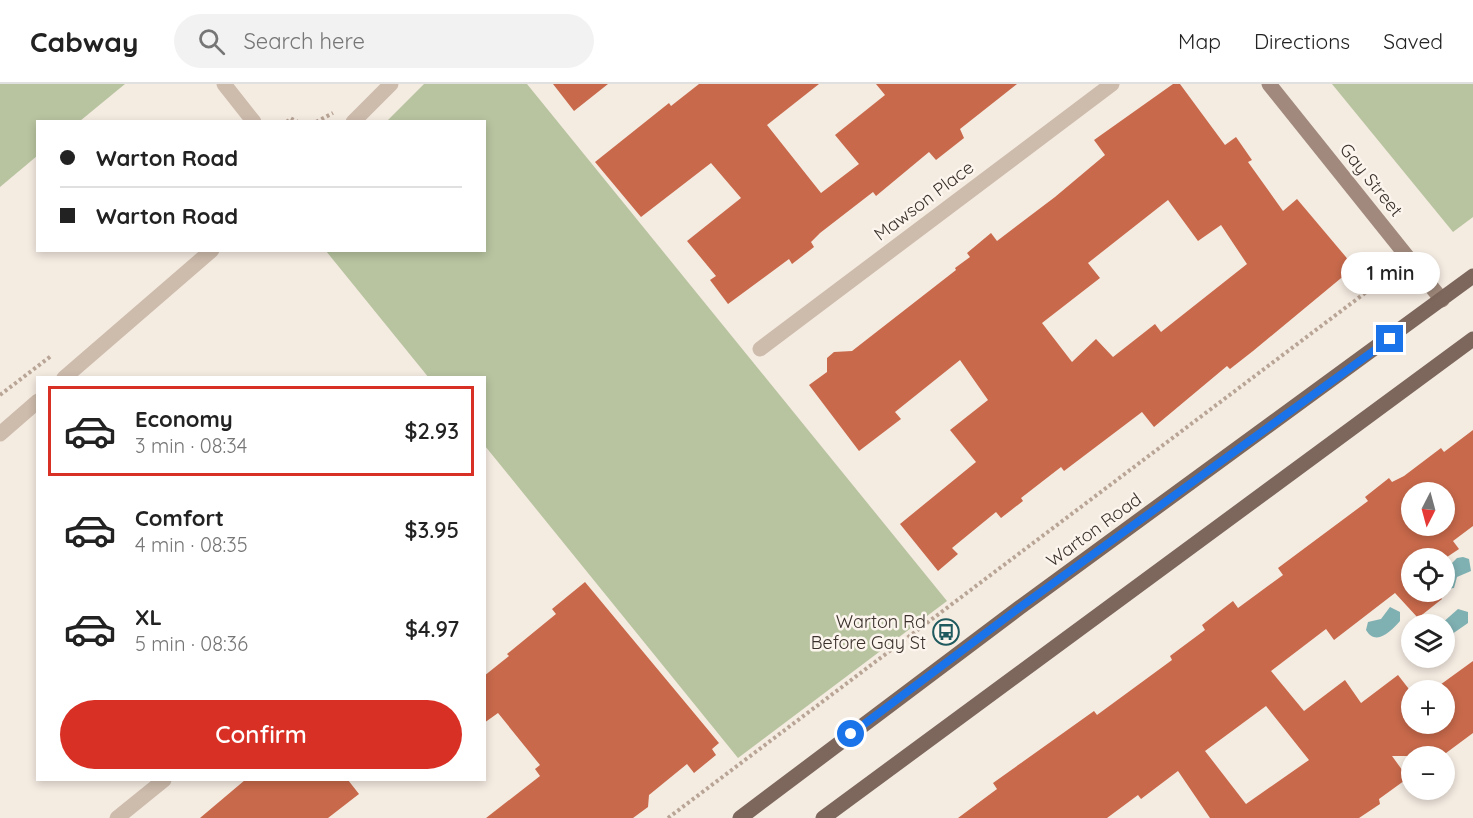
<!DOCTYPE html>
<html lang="en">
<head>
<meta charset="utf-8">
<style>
	body { margin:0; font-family:Quicksand,sans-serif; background:#f2f2f2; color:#222; height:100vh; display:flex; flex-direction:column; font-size:22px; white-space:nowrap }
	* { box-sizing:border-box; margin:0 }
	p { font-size:20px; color:#767676 }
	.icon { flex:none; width:33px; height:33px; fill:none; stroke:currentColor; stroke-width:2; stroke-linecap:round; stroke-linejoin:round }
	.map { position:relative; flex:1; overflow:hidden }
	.panel { position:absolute; left:36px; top:292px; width:450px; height:405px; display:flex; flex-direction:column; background:#fff; border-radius:0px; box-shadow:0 3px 9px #0003 }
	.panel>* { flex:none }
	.guide { position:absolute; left:36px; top:36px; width:450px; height:132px; border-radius:0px; box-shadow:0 3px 9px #0003; display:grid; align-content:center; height:132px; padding:0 24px; background:#fff }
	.needle { width:39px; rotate:186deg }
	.tools { position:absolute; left:1401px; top:398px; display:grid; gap:12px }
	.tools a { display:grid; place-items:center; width:54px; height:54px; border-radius:50%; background:#fff; box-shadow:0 3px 9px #0003; font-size:30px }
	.end { position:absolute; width:27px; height:27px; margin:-14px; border:8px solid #1a73e8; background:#fff; box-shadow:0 0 0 3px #fff }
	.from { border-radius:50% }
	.bubble { position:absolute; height:42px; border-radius:21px; background:#fff; box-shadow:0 3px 9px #0003; font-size:20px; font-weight:600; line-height:42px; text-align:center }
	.guide b { display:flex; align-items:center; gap:21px; height:57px; font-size:22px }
	.guide b+b { border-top:2px solid #e0e0e0 }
	.guide i { width:15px; height:15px; background:#222 }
	ul { padding:10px 0 0; list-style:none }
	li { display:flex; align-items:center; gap:18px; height:90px; margin:0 12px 9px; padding:0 12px; border:3px solid transparent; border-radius:0px }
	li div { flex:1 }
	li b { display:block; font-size:22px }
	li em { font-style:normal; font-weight:600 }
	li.on { border-color:#d93025 }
	li>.icon { width:54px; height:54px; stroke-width:1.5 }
	.primary-button { display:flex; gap:12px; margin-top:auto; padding:12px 24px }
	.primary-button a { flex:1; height:69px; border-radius:36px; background:#d93025; color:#fff; font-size:24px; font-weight:600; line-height:69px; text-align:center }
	header { display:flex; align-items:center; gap:36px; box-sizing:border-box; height:84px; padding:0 30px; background:#fff; border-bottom:2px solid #e0e0e0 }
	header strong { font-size:28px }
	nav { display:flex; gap:33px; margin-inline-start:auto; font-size:21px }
	.search { width:420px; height:54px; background:#f2f2f2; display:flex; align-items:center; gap:15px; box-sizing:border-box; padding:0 21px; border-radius:33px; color:#767676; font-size:22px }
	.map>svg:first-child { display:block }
	.green { fill:#b8c4a0 }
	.water { fill:#7fb0b2 }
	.building { fill:#c8694b; fill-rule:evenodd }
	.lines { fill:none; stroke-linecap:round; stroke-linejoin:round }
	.path { stroke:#b9a596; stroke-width:4; stroke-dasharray:3 3; stroke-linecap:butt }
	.street { stroke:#cdbbac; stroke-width:15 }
	.secondary { stroke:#a18a7d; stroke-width:15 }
	.primary { stroke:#7d675c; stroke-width:15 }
	.route { stroke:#1a73e8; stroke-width:8 }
	.labels { text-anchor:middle; stroke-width:5; stroke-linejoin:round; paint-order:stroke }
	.street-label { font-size:18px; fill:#3b302b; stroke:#fbf5ee }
	.poi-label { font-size:18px; fill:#3b302b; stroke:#fbf5ee; text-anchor:end }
</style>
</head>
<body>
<header>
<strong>Cabway</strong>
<div class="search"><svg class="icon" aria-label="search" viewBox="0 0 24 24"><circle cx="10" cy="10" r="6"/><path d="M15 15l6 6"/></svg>Search here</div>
<nav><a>Map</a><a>Directions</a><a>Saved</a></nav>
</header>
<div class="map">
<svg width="1473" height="734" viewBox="0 0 1473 734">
	<rect width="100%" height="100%" fill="#f4ebe1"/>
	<!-- green -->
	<path class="green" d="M0 0H125L80 37 38 38 37 72 0 103Z
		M424 0H527L947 517 738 674 485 362 484 294H429L326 167 484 166V38L387 37Z
		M1332 0H1473V133L1453 148Z"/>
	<!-- water -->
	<path class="water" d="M1463 473 1469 475 1471 487 1457 493 1454 504 1446 505 1445 486 1457 474Z
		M1390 523 1400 528V537C1391 547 1376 563 1366 546L1368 538 1381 535Z
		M1458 525 1468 528V539L1445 555 1444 540H1441Z"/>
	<!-- building -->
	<path class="building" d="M553 0H608L574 27Z
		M699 0H819L767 41 821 109 859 80 835 51 885 11 876 0H1017L960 45 964 54 936 76 929 68 876 112 873 108 820 149 811 158 814 163 792 180 789 175 728 220 710 196 716 192 687 157 741 114 711 79 641 133 595 78 669 19 671 22Z
		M1173 0H1180L1225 61 1236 53 1252 76 1248 78 1283 127 1297 115 1351 179 1342 186 1346 190 1253 267 1230 285 1227 282 1154 343 1142 328 1064 387 1061 383 1021 414 1023 417 1001 434 996 428 952 464 958 470 938 487 900 440 976 378 950 346 988 316 960 276 895 328 901 335 859 367 809 301 827 288V274L834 268 852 267 956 186 955 184 970 173 967 169 991 149 997 157 1055 113 1105 71 1094 56ZM1168 116 1198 157 1221 141 1247 180 1161 248 1155 240 1113 273 1096 255 1072 278 1042 239 1100 194 1088 179Z
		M1473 346V442L1453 457 1459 465 1444 475 1412 474V507H1436L1442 515 1418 534 1395 509 1334 556 1326 545 1271 587 1304 627 1345 596 1361 619 1398 591 1412 609V639H1444V606H1433L1473 577V649L1442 672H1392L1408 694 1379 715 1380 720 1359 734H1210L1178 687 1141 715 1138 711 1107 734H958L997 705 993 699 1094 627 1097 631 1172 576 1170 572 1205 546 1202 541 1233 517 1238 524 1283 491 1278 484 1368 417 1365 413 1389 394 1392 398 1404 392 1441 364 1444 368ZM1412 408H1444V441H1412ZM1266 622 1309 676 1246 720 1205 667Z
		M585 498 719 659 712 665 716 671 694 689 687 680 649 711 648 723 633 734H486L540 692 535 685 540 681 498 629 484 639V592L509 572 507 570 556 530 552 525Z
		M245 696H348L359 710 328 734H200Z"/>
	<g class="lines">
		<!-- path -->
		<path class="path" d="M287 38 290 34 298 38
			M316 38 333 29
			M0 311 51 272
			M668 734 1365 209C1375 199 1381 191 1382 176"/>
		<!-- street -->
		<path class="street" d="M224 0 254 38
			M353 38 391 0
			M760 265 1112 0
			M64 294 212 166
			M0 350 38 317
			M117 734 164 696"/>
		<!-- secondary -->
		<path class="secondary" d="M1269 0 1442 216"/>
		<!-- primary -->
		<path class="primary" d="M740 734 1019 524 1473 192
			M823 734 1473 255"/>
	</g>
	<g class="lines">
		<!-- route -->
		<path class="route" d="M851 650 1019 524 1390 255"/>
	</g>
	<!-- icons -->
	<defs>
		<g id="bus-ring" transform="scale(1.35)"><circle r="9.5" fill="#fbf5ee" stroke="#1f5a5e" stroke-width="1.5"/><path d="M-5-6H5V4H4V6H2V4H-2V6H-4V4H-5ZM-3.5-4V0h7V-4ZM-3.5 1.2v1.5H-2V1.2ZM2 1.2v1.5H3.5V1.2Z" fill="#1f5a5e"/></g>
	</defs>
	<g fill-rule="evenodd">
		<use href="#bus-ring" x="946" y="548"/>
	</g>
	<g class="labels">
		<!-- street labels -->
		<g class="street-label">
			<text transform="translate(1371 96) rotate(51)" y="6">Gay Street</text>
			<text transform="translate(924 117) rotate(-37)" y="6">Mawson Place</text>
			<text transform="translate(1094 446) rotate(-36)" y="6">Warton Road</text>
		</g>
		<!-- poi labels -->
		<g class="poi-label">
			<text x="926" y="544">Warton Rd<tspan x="926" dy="21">Before Gay St</tspan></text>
		</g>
	</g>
</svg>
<div class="tools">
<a><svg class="needle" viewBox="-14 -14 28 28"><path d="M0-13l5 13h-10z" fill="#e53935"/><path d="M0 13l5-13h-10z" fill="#767676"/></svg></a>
<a><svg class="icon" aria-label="locate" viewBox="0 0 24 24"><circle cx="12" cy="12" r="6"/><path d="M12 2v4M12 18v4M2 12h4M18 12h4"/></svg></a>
<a><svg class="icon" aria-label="layers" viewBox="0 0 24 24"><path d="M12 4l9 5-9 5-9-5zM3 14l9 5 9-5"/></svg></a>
<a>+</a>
<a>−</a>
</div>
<i class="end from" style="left:851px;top:650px"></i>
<i class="end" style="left:1390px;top:255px"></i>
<div class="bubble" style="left:1341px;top:168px;width:99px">1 min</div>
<div class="guide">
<b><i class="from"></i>Warton Road</b>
<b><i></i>Warton Road</b>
</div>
<section class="panel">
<ul>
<li class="on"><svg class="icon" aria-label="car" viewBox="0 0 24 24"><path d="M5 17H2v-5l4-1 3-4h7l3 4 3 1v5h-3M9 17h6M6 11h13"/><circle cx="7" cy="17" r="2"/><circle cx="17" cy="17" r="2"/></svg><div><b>Economy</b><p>3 min · 08:34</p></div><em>$2.93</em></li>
<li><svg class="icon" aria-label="car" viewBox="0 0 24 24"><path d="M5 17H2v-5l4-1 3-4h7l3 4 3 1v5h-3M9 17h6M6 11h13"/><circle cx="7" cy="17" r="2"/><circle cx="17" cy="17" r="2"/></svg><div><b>Comfort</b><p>4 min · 08:35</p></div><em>$3.95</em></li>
<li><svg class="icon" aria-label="car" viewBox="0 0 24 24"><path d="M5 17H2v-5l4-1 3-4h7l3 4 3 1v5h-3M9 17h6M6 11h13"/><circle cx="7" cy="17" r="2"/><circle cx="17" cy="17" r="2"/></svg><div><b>XL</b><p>5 min · 08:36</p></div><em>$4.97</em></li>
</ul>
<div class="primary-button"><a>Confirm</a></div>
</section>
</div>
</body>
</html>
